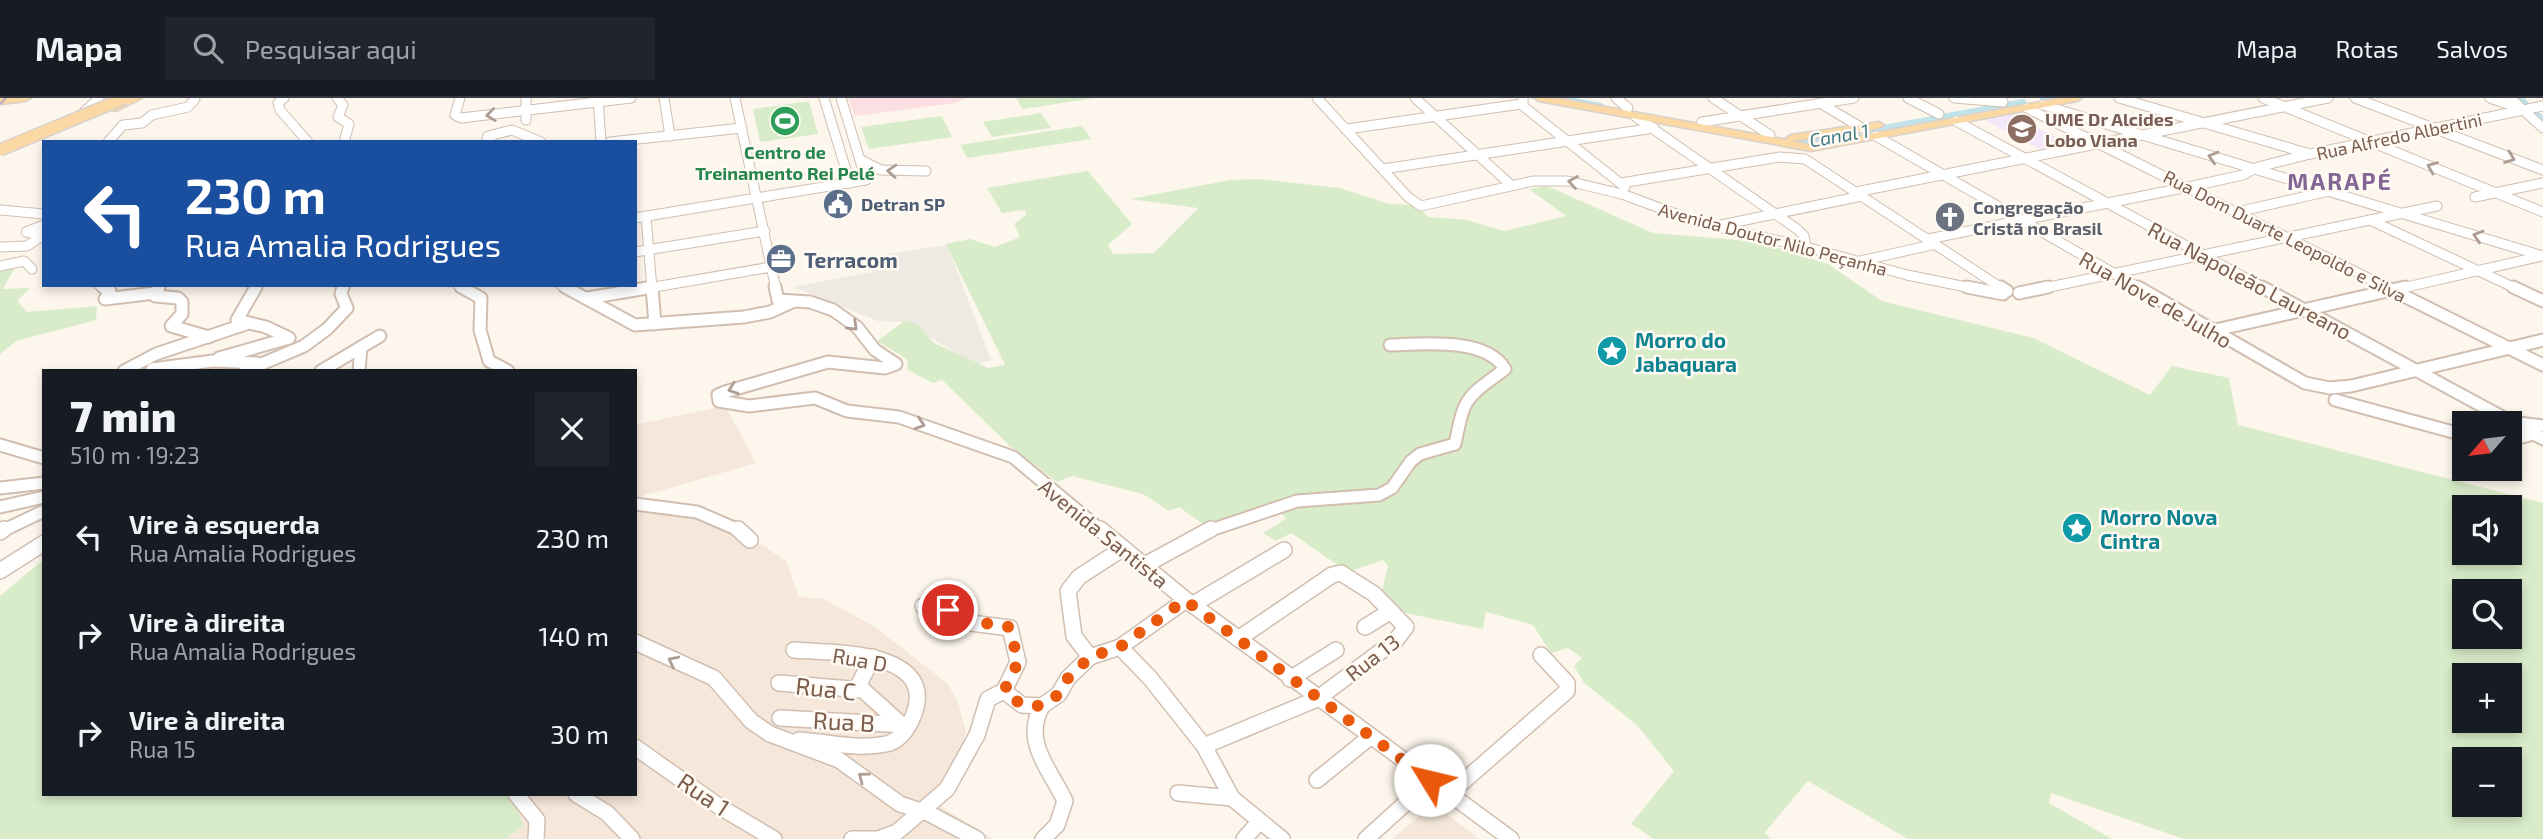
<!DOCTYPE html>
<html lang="pt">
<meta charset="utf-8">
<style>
body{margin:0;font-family:"Exo 2",sans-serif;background:#20242c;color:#f1f3f6;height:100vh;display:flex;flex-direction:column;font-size:26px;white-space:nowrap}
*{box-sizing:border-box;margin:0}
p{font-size:23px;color:#9ea1a6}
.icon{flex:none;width:38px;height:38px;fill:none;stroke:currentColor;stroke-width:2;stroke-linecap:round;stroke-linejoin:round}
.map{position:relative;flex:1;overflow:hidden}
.details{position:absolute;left:42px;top:271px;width:595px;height:427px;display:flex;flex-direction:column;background:#171b24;border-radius:0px;box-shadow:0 4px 10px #0003}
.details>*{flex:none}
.banner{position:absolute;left:42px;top:42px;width:595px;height:147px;border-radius:0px;box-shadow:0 4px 10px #0003;background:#1a4fa0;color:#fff;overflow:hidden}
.needle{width:46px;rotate:242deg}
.controls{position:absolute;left:2452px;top:313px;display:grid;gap:14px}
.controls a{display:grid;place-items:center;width:70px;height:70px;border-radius:0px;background:#171b24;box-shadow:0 4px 10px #0003;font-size:35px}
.pin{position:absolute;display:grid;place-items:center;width:60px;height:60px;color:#fff;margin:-30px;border:4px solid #fff;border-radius:50%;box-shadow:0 2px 7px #0007}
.me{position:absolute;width:77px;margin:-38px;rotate:306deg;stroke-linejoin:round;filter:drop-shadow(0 0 5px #0008)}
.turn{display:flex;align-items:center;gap:24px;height:147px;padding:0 28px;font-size:32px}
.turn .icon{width:91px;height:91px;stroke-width:2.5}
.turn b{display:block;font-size:49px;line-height:60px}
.round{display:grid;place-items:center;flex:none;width:74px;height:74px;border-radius:0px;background:#20242c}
.head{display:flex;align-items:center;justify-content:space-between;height:119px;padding:0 28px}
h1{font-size:42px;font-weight:800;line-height:52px}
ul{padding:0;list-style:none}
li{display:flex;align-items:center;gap:21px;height:98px;padding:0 28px}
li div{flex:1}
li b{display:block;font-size:26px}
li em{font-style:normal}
header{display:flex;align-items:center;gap:42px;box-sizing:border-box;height:98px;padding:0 35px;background:#171b24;border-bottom:2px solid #363941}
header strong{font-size:33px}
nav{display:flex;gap:38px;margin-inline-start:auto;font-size:24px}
.search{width:490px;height:63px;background:#20242c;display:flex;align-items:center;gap:18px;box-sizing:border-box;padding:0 24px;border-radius:0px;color:#9ea1a6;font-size:26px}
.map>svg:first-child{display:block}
.residential{fill:#f5e8da}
.industrial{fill:#efe9e4}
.education{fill:#f3e8fa}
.medical{fill:#fbdfe3}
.green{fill:#d8ecc9;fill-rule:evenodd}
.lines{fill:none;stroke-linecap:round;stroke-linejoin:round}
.canal{stroke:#bfe3e8;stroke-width:6}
.minor-far2-casing{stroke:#d1beb0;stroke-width:11}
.minor-far1-casing{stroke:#d1beb0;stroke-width:15}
.minor-casing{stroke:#d1beb0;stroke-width:18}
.major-casing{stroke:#dad1cd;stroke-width:3}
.minor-far2{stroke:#fff;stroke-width:9}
.minor-far1{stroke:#fff;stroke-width:11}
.minor{stroke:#fff;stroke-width:15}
.major{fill:#fbd9a5;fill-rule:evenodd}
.tram{stroke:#b9a8c9;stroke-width:2}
.major-bridge-casing{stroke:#dad1cd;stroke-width:14;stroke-linecap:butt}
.major-bridge{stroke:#fbd9a5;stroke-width:11}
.oneway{stroke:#af9d94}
.route{stroke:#ea580c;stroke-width:12;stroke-dasharray:0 21.6}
.labels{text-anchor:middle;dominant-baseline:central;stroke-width:5;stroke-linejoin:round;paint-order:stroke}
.far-education-label{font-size:18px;font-weight:bold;fill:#785e54;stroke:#fffaf3;text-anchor:start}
.far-street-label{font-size:18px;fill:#7a5c4d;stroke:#fffaf3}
.far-leisure-label{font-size:18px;font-weight:bold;fill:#27864d;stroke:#fffaf3}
.far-service-label{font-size:18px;font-weight:bold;fill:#4e5e75;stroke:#fffaf3;text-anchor:start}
.far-worship-label{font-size:18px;font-weight:bold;fill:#5b616d;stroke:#fffaf3;text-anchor:start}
.far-water-label{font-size:19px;font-style:italic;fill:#437c86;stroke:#fffaf3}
.service-label{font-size:21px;font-weight:bold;fill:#4e5e75;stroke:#fffaf3;text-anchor:start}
.street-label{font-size:21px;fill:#7a5c4d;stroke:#fffaf3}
.culture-label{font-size:21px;font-weight:bold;fill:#0d838f;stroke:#fffaf3;text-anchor:start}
.far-district-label{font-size:23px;font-weight:bold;letter-spacing:2px;fill:#846695;stroke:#fffaf3}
.near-street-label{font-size:24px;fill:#7a5c4d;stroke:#fffaf3}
</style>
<header>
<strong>Mapa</strong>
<div class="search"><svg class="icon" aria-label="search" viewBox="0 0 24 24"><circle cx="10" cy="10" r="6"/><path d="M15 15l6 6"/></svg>Pesquisar aqui</div>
<nav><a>Mapa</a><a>Rotas</a><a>Salvos</a></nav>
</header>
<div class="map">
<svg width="2543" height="741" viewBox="0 0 2543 741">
<rect width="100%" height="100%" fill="#fdf6ec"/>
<g class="residential">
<path d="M719,309L727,311L756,365L635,400V327Z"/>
<path d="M635,409L721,420L786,463L799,499L824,501L875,529L947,585L958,604L966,634L958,668L937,706L993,741H0L44,696H635Z"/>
<path d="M1434,706L1479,741H1392Z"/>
</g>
<path class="industrial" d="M947,147L991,262L963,271L962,258L904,224L878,223L793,189L872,174L871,168L884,165L879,157Z"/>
<path class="education" d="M2011,16L2061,42L2050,44L2064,50L2046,54L1983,21Z"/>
<path class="medical" d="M848,0H966L956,5L855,18Z"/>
<g class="green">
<path d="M1016,0H1095L1023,11Z"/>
<path d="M809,3L818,36L760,44L753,11Z"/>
<path d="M1041,15L1051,30L992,39L983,24Z"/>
<path d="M942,18L952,39L869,51L861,29Z"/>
<path d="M1082,28L1091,41L967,60L960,47Z"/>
<path d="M1088,73L1132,126L1108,147L1113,156L1154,155L1198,110L1130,101L1230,82L1258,81L1340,90L1389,106L1415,107L1429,119L1467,122L1504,133L1566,118L1529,91L1547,88L1653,135L1760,144L1828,166L1882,203L2033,240L2150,297L2172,268L2229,280L2238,327L2543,405V741H2184L2051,695L2049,705L2112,741H1908L1808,683L1765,734L1770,741H1654L1631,726L1674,673L1637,627L1584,585L1574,568L1582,560L1568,550L1551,555L1533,527L1486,514L1483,531L1405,515L1382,493L1388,468L1383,462L1348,474L1291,435L1276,443L1263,435L1286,421L1276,407L1233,418L1207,429L1179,409L1169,413L1143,396L1072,378L1057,384L1010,348L942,282L933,285L908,272L907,261L877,243L906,222L920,228L934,245L988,270L1005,267L946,146L970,141L995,149L1020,139L1014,126L1027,116L1024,112L1002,115L987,90ZM2464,410H2510V455H2464ZM2464,494H2510V539H2464ZM2464,578H2510V623H2464ZM2464,662H2510V707H2464Z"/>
<path d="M15,169L3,191L30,190L17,203L27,214L97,208L96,222L16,243L0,256V172Z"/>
<path d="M44,461V696L513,697L523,728L505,741H0V498Z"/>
</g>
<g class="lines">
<g class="canal">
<path d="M1558,0L1601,8"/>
<path d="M2520,0L2525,5"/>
<path d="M2043,1L2047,0"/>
<path d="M2534,13L2543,22"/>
<path d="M1788,43H1815L2023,4"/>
</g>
<g class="minor-far2-casing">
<g id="minor-far2">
<path d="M284,0L278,5L280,12L308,44"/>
<path d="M337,0L343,7L338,19L349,26L344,44"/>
<path d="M460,0L455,17L461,20L631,0"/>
<path d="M526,0V22"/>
<path d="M598,0L601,44"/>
<path d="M664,0L670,38"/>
<path d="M735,0L776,191"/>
<path d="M824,0L850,85"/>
<path d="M1317,0L1408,99L1421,108L1533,83H1568L1622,96L1700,125L1806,149L1907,177L1976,191"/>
<path d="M1415,0L1511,87"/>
<path d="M1523,0V8L1625,89"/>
<path d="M1616,0L1628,10"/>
<path d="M1713,0L1770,37"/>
<path d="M1908,0L1939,16"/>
<path d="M1954,0L2003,4"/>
<path d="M2119,0L2310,56"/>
<path d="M2263,0L2543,114"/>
<path d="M2355,0L2543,72"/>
<path d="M2490,0L2519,10"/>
<path d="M2510,0L2543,30"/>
<path d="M1820,5L1862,30"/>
<path d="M2043,7L2543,158"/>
<path d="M2027,10L2390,191"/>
<path d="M83,15L99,0"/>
<path d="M1636,19L1797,131L1804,138L1806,149"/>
<path d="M1956,23L2266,191"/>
<path d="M1702,24L1854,0"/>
<path d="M1347,31L1521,6"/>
<path d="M1876,38L2141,191"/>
<path d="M108,44L123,27L142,25L152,17L188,9L195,1"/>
<path d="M492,44L487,41L488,38L512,32L541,44"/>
<path d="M610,44L742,30"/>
<path d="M861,62L881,72L926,73"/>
<path d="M1383,71L1654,30"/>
<path d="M1621,85L1780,59L1805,61L2003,191"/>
<path d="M1856,94L2328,0"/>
<path d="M2475,99L2543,85"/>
<path d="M0,112L44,116"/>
<path d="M2237,114L2329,93"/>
<path d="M646,118L652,191"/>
<path d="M635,120L866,82L841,0"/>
<path d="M2370,122L2517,191"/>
<path d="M1721,127L1862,98"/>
<path d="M42,138L26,134L44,127"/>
<path d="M1928,141L2188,89L2243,77L2258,69L2310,56L2543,8"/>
<path d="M0,149L27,148L42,138"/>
<path d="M635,154L765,133"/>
<path d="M1860,163L1936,146"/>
<path d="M0,168L24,163L32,171"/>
<path d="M99,187L106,191"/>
<path d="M458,187L465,191"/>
<path d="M561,187L568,191"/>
<path d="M158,191L160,187"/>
<path d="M255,191L256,187"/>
<path d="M343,191L344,187"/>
<path d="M643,191L771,169"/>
<path d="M2040,191L2437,108"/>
<path d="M2398,191L2542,158"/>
</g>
</g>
<g class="minor-far1-casing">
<g id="minor-far1">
<path d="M103,189L110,193L105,201L155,195"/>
<path d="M159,189L155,198L178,200L182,204V216L171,228L209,239"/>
<path d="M256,189L237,222L266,229L289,240"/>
<path d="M461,189L481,200L480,232L489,263L508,273"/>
<path d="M565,189L635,227L744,219L770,214L792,204"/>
<path d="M652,189L655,226"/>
<path d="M775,189L778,202L810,204L833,212L857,229L875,252L896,266L885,270L828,264L725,294L718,297L719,303L749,308L815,300L847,313L899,319L1013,359L1102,433"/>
<path d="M1967,189L2003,196"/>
<path d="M2001,189L2007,193"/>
<path d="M2138,189L2305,285L2330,290L2351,288L2543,242"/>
<path d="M2262,189L2543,341"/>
<path d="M2386,189L2543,267"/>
<path d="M2513,189L2543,203"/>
<path d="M2019,195L2048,189"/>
<path d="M588,200L653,189"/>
<path d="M2211,233L2405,189"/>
<path d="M219,260L289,240"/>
<path d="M152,271L213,263L257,265"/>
<path d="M124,273L156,256L249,225"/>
<path d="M245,273L304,248L327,231L347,210L341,196L343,189"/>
<path d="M321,273L380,238"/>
<path d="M359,273L361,249"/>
<path d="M2335,302L2464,337"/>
<path d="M2518,325L2543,328"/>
<path d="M2510,342L2534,336"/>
<path d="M0,347L44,360"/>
<path d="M0,390L44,385"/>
<path d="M635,406L697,414L741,433"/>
<path d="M0,409L44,399"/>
<path d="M2,433L44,413"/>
<path d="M1208,433L1297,403L1379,397L1392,390L1411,363L1420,356L1455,346C1465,297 1465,301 1505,271C1486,239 1423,246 1390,247"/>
</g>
</g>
<g class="minor-casing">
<g id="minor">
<path d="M738,431L750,442"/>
<path d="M1100,431L1186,502L1511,741"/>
<path d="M0,434L4,431"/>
<path d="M1143,468L1211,431"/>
<path d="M0,473L44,445"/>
<path d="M1192,507L1284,452"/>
<path d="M923,508L938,509L971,525L1010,530L1018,564L1004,593"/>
<path d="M1365,529L1391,513"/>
<path d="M635,544L714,580L751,623L770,636L839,662L900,706L930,716L977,741"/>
<path d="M1120,549L1150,580L1204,648L1232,700L1282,741"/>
<path d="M794,552C834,555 937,552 914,616C909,629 900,643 886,646C858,652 827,644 799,642"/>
<path d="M1090,559L1074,538L1068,493L1079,479L1122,451"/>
<path d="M1290,581L1336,552"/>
<path d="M779,585L863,592L902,627"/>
<path d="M857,590L873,559"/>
<path d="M1004,593L1022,607L1042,608L1059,596L1068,580L1090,559L1120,549L1186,502"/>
<path d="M1042,608C1022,644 1050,671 1065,703L1057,727L1043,741"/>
<path d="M780,620L905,627"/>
<path d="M1204,648L1317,601L1396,542L1406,529L1374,496L1341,475L1332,477L1238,541"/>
<path d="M635,649L720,709L774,741"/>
<path d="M1317,682L1370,639"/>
<path d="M1178,695L1232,700"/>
<path d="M516,696L537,722L536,741"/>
<path d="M576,696L607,715L632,741"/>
<path d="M1449,696L1567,593V585L1541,557"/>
<path d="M852,741H878L897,734L947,691L977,637L988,601L1004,593"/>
<path d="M1244,741L1259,724"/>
<path d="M1366,741L1430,683"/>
</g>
</g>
<g class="major-casing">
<g id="major">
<path d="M0,0H31L26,3L0,6Z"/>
<path d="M128,0H142L116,13L107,11Z"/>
<path d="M1534,0H1556L1788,42L1786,40L1791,37L1879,24L1884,27L1879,30L1792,43L1811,47L2061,0H2082L2077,3L1811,53L1539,3Z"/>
</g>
</g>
<use href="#minor-far2" class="minor-far2"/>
<use href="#minor-far1" class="minor-far1"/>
<use href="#minor" class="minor"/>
<use href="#major" class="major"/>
<path class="tram" d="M0,6L6,0"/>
<g class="major-bridge-casing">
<path id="major-bridge" d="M0,52L125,0"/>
</g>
<use href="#major-bridge" class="major-bridge"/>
</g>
<defs><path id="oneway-chevron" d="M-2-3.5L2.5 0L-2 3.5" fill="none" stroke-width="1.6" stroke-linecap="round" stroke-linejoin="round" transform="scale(1.75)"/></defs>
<g class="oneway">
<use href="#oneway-chevron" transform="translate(491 17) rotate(173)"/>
<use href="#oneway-chevron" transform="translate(2213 59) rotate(-163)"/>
<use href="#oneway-chevron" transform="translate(2510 60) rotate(21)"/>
<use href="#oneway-chevron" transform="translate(2432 69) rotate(-158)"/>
<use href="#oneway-chevron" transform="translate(892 73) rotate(-176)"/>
<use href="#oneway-chevron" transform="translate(1573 84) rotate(-171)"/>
<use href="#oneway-chevron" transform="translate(2478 138) rotate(-163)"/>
<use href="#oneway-chevron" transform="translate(853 228) rotate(44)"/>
<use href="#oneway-chevron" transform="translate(733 291) rotate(161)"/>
<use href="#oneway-chevron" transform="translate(920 326) rotate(18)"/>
<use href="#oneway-chevron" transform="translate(673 563) rotate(-154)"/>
<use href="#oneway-chevron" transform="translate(863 679) rotate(-143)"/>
</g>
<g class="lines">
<path class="route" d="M948,512L967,525L1003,526L1010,530L1018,564L1004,593L1022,607L1042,608L1059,596L1068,580L1090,559L1120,549L1185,502L1430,682"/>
</g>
<defs>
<g id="stadium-disc" transform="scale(1.575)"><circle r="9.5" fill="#2e9e5b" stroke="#fffaf3"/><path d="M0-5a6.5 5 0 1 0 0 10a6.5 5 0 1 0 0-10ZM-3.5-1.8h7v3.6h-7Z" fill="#fff"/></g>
<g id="school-disc" transform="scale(1.575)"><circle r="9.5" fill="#8d6e63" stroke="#fffaf3"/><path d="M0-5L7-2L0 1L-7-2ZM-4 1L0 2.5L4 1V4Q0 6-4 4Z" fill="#fff"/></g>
<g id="civic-disc" transform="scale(1.575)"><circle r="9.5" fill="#5c6f8a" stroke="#fffaf3"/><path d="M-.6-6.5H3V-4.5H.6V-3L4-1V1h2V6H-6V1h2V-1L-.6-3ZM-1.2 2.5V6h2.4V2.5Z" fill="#fff"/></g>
<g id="church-disc" transform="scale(1.575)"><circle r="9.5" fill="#6b7280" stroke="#fffaf3"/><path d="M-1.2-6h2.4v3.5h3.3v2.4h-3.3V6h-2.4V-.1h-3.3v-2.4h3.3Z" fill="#fff"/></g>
<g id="office-disc" transform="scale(1.575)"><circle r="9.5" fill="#5c6f8a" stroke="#fffaf3"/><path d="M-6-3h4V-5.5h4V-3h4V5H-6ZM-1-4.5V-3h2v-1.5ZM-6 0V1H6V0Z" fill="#fff"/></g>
<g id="sight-disc" transform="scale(1.575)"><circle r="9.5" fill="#0f9aa8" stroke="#fffaf3"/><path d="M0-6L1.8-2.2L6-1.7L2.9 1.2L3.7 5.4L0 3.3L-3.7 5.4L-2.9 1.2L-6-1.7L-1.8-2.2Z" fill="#fff"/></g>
</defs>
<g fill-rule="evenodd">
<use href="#stadium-disc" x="785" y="23"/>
<use href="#school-disc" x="2022" y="31"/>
<use href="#civic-disc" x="838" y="106"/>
<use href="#church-disc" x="1950" y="119"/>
<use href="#office-disc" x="781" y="161"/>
<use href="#sight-disc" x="1612" y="253"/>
<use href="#sight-disc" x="2077" y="430"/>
</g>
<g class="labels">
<g class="far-education-label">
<text x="2045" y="21">UME Dr Alcides<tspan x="2045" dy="21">Lobo Viana</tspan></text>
</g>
<g class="far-street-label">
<text transform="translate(2399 38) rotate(-12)">Rua Alfredo Albertini</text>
<text transform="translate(2285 138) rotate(27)">Rua Dom Duarte Leopoldo e Silva</text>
<text transform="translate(1773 141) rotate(15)">Avenida Doutor Nilo Peçanha</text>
</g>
<g class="far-leisure-label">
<text x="785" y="54">Centro de<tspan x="785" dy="21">Treinamento Rei Pelé</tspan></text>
</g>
<g class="far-service-label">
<text x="861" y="106">Detran SP</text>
</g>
<g class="far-worship-label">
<text x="1973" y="109">Congregação<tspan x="1973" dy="21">Cristã no Brasil</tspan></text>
</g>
<g class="far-water-label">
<text transform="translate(1839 37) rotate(-10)">Canal 1</text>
</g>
<g class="service-label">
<text x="804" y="161">Terracom</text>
</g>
<g class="street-label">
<text transform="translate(2250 182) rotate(28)">Rua Napoleão Laureano</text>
<text transform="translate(2156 201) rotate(30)">Rua Nove de Julho</text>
<text transform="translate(1104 435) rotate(39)">Avenida Santista</text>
<text transform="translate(1372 559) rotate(-38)">Rua 13</text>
<text transform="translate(860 561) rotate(10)">Rua D</text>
</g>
<g class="culture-label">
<text x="1635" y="241">Morro do<tspan x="1635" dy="24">Jabaquara</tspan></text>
<text x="2100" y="418">Morro Nova<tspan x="2100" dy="24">Cintra</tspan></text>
</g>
<g class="far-district-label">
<text x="2340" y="83">MARAPÉ</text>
</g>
<g class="near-street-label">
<text transform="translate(826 590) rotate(6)">Rua C</text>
<text transform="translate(844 623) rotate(3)">Rua B</text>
<text transform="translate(704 696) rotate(34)">Rua 1</text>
</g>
</g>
</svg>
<div class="controls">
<a><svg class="needle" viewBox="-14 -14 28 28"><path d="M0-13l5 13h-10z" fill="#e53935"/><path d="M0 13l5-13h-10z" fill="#9ea1a6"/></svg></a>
<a><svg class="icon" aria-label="sound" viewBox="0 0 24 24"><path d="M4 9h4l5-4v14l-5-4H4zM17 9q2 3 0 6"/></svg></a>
<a><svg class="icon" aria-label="search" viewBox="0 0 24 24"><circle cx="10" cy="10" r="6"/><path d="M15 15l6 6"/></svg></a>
<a>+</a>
<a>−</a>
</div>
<div class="pin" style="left:948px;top:512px;background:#d93025"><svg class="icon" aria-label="arrive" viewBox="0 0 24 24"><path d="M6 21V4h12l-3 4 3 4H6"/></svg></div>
<svg class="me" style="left:1430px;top:682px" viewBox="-20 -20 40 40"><circle r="19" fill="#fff"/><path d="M0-13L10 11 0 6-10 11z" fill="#ea580c"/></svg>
<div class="banner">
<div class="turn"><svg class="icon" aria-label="left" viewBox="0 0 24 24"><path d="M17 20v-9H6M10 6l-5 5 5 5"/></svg><div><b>230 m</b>Rua Amalia Rodrigues</div></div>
</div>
<section class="details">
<div class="head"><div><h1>7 min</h1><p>510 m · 19:23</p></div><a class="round"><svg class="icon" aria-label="close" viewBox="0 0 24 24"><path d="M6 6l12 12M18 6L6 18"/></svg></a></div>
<ul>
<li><svg class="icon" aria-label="left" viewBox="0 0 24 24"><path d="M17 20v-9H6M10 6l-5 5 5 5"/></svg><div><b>Vire à esquerda</b><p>Rua Amalia Rodrigues</p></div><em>230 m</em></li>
<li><svg class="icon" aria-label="right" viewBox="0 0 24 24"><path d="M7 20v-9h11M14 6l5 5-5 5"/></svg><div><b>Vire à direita</b><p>Rua Amalia Rodrigues</p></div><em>140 m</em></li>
<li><svg class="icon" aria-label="right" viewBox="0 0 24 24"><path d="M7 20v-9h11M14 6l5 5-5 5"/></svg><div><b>Vire à direita</b><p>Rua 15</p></div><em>30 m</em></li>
</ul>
</section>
</div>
